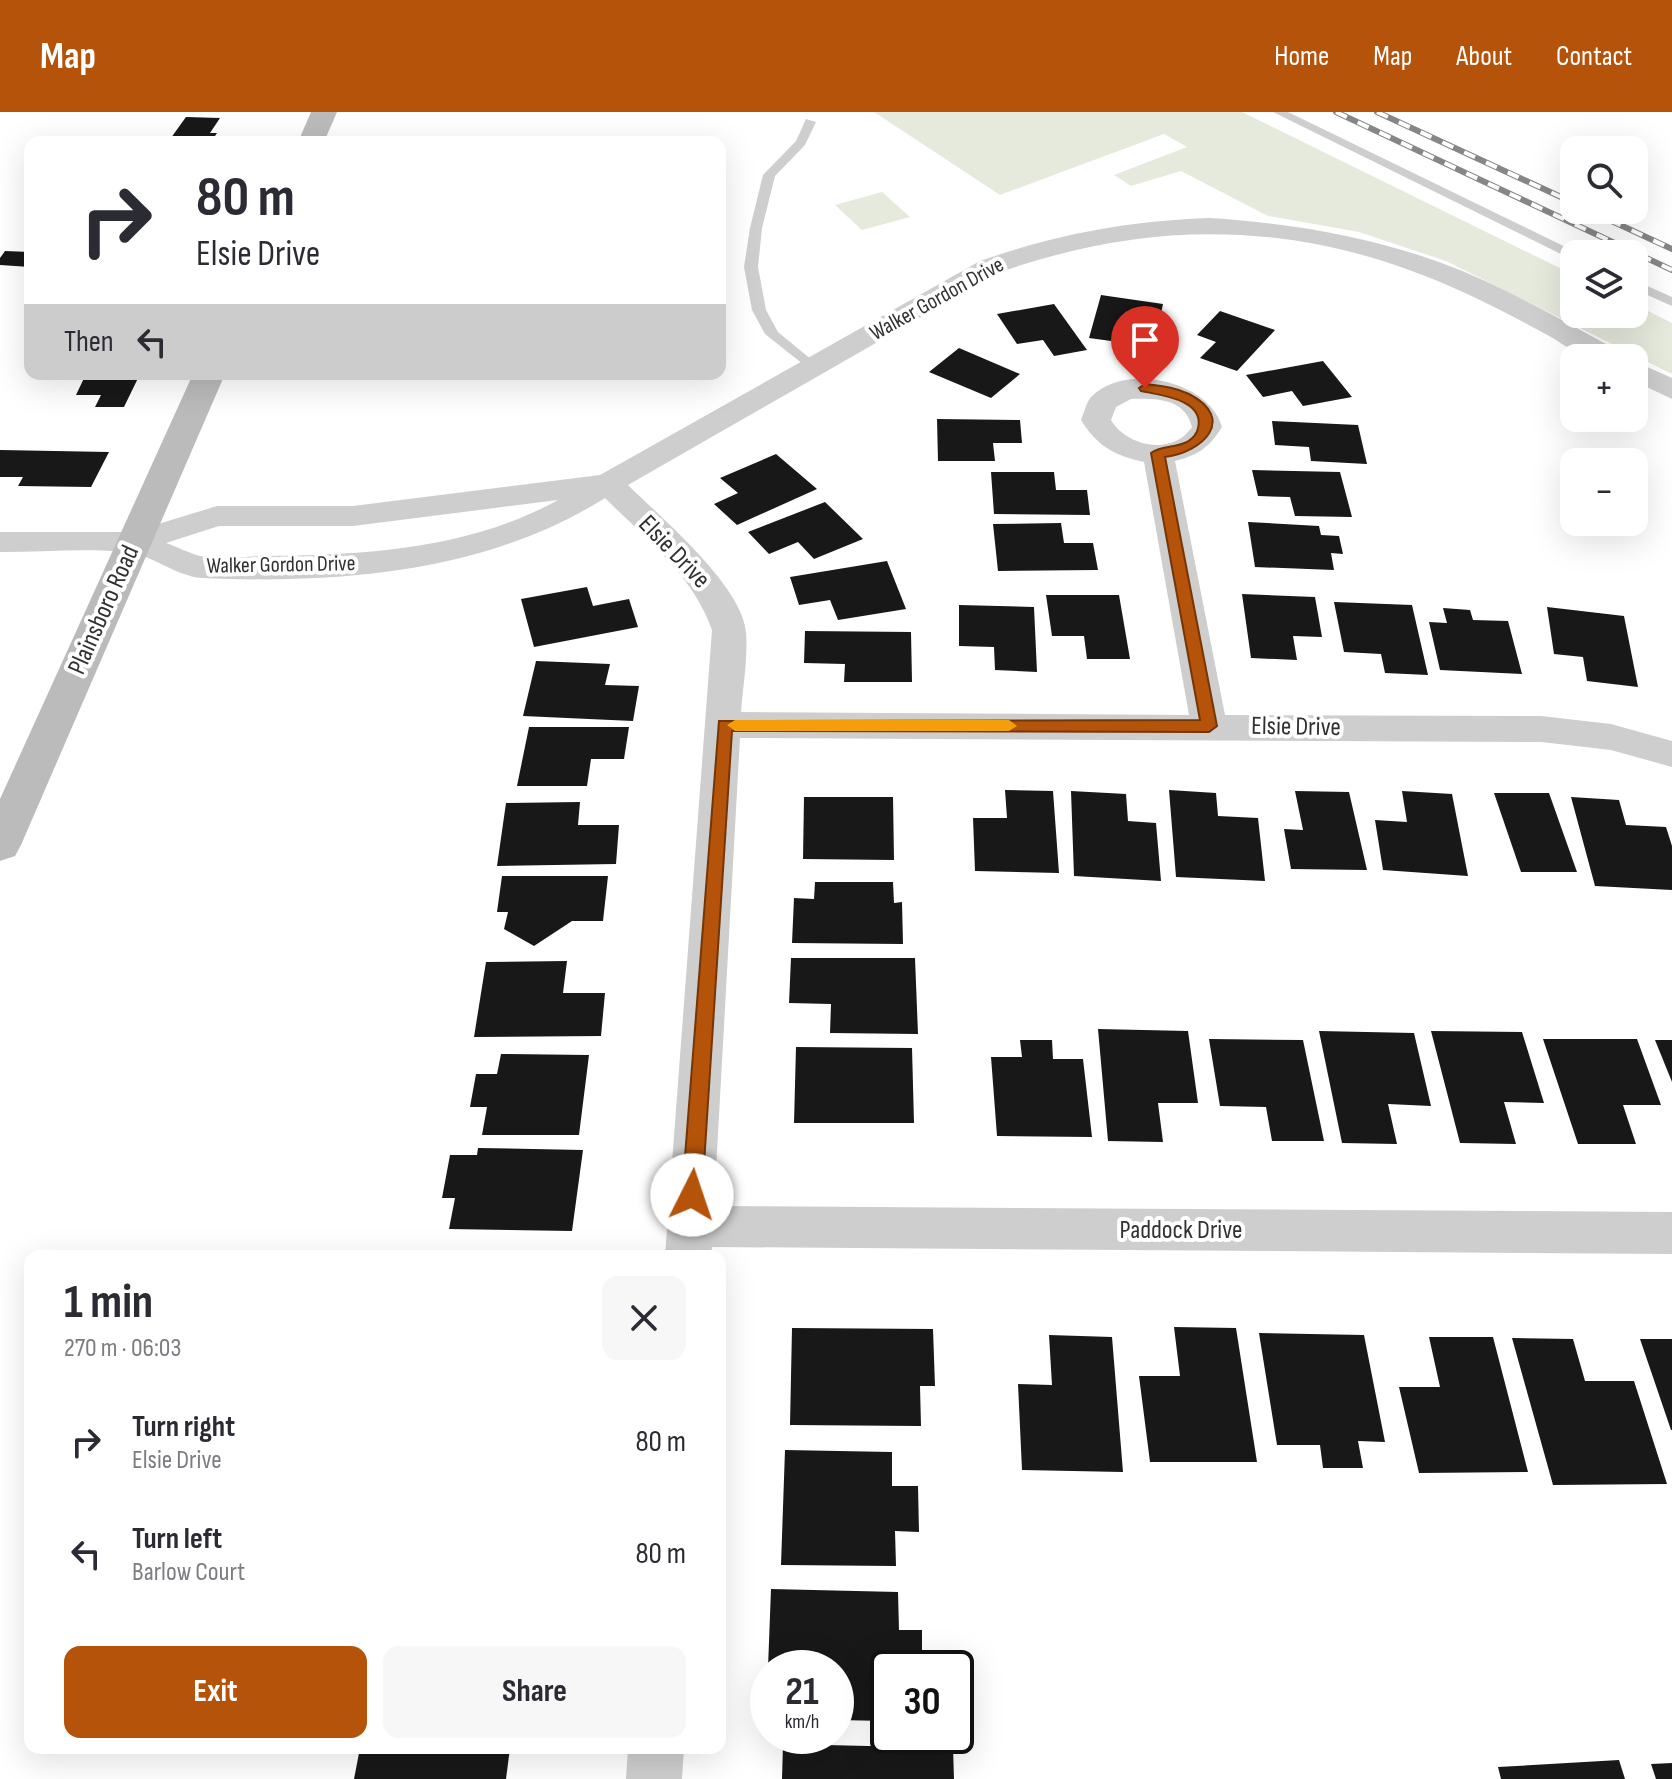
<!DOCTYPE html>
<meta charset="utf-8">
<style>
body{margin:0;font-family:"Sofia Sans Condensed",sans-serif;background:#f7f7f7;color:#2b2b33;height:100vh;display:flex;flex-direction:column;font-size:30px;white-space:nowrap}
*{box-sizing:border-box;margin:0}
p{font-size:26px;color:#7c7c81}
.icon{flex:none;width:44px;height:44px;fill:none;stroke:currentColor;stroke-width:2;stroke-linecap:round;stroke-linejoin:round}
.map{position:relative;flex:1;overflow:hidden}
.drawer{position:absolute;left:24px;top:1138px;width:702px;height:504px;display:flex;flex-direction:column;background:#fff;border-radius:16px;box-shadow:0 8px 32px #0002}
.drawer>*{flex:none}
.guide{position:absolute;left:24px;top:24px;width:702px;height:244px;border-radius:16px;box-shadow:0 8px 32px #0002;background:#fff;color:#2b2b33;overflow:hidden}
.tools{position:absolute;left:1560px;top:24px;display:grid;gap:16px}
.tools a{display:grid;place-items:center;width:88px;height:88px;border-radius:16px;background:#fff;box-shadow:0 8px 32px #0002;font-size:40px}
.speed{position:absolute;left:750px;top:1538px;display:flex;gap:16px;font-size:40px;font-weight:700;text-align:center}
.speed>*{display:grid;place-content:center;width:104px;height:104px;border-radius:50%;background:#fff;box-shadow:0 8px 32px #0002;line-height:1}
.speed small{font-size:20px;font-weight:400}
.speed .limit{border:4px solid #111;border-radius:12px;background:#fff;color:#111}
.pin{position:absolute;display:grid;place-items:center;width:68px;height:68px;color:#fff;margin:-82px -34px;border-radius:50% 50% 50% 0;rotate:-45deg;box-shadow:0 0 8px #0007}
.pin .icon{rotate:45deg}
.me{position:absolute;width:88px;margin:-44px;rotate:4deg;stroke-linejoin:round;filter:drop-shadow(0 0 6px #0008)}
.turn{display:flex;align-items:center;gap:28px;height:168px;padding:0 40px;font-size:36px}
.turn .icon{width:104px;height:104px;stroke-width:2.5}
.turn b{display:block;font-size:56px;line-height:68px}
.then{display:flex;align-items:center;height:76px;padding:0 40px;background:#0003;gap:16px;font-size:30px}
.round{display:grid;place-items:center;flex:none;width:84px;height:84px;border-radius:16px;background:#f7f7f7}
.head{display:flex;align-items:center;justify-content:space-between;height:136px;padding:0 40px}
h1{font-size:48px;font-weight:700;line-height:60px}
.button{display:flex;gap:16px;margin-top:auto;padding:16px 40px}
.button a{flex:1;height:92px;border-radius:16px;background:#b45309;color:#fff;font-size:32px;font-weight:700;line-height:92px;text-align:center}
.button a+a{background:#f7f7f7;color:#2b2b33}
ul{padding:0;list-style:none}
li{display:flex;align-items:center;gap:24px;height:112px;padding:0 40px}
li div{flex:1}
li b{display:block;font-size:30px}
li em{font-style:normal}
header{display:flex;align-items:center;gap:48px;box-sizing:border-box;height:112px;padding:0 40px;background:#b45309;color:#fff}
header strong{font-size:38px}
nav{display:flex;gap:44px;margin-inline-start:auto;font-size:28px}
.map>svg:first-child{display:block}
.green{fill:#e6eadd}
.building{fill:#181818}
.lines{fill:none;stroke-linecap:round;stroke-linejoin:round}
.lane{fill:#cecece;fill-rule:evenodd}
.street{fill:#cecece;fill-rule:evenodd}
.secondary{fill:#bbb;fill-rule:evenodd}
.rail-casing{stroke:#868686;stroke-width:6}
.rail{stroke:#fff;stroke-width:4;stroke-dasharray:12;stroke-linecap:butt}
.route{fill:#b45309;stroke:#753606;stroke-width:2}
.slow{fill:#f59e0b}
.labels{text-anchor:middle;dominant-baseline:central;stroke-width:8;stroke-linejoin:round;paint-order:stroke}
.far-street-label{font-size:22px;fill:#313131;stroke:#fff}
.street-label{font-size:26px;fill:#313131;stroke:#fff}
</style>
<header>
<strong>Map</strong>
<nav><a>Home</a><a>Map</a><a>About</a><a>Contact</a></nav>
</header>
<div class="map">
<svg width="1672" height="1667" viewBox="0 0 1672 1667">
<rect width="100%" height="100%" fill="#fff"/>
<g class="green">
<path d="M874,0H1242L1574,163V202H1634V192L1672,211V262L1446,149L1359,120L1268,104L1181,59L1131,74L1114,63L1187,35L1164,22L1000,83Z"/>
<path d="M882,80L910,105L862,118L835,93Z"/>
</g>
<g class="building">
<path d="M186,5L220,6L210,21H217L211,30H168Z"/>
<path d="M5,139L30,140V155L0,153V146Z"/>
<path d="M1101,183L1163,192L1157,220L1130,216L1126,231L1089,226Z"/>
<path d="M1054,192L1087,238L1054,244L1043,228L1017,232L997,202Z"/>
<path d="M1220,199L1275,218L1237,259L1200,246L1216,230L1197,223Z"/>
<path d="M959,236L1020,262L991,286L929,260Z"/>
<path d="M1323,249L1352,285L1303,294L1292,279L1263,285L1246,263Z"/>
<path d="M86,262H140L124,295H95L101,283H76Z"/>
<path d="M937,307L1020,308L1022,331H993L995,349H938Z"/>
<path d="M1272,309L1358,313L1367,352L1311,349L1309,335L1275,333Z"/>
<path d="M0,338L109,340L91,375L18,374L23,365H0Z"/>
<path d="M776,342L817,377L737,413L714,392L738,381L720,366Z"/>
<path d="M1252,358L1340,360L1352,405L1295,404L1290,385L1258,384Z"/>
<path d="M991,360H1054L1056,378H1087L1090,403L994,402Z"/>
<path d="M825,390L863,427L814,447L798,430L769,442L748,420Z"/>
<path d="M1248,410L1319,414L1321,423L1339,424L1343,442L1331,441L1334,458L1255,455Z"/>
<path d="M1061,411L1064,431H1093L1098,458L998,459L993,412Z"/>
<path d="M887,449L906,497L838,508L830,488L799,493L790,465Z"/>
<path d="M587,475L593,494L629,487L638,515L534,535L521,487Z"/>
<path d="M1242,482L1315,485L1322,525L1293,524L1297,548L1251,546Z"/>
<path d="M1046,483H1119L1130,547H1087L1084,524H1052Z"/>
<path d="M1334,490L1412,493L1428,563L1385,561L1381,542L1344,540Z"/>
<path d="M959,493L1034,495L1037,560L995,558L994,535L959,534Z"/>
<path d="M1547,495L1624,504L1638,575L1587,569L1583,545L1554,542Z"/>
<path d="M1443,496L1470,498L1473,508L1508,509L1522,562L1440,558L1429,510L1447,511Z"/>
<path d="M805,519L911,520L912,570H844L845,552L804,551Z"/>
<path d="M536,549L610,552L605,573L639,574L633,609L523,604Z"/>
<path d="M529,615H629L624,647H591L587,674H517Z"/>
<path d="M1005,678L1053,679L1059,761L975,759L973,706H1007Z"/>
<path d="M1169,678L1216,681L1218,704L1258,706L1265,769L1176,765Z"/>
<path d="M1071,679L1126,682L1128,709L1156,711L1161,769L1074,764Z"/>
<path d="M1295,679L1349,680L1367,758L1291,757L1284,717L1303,718Z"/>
<path d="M1402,679L1452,682L1468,764L1383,758L1375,708L1407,710Z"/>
<path d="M1494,681H1549L1577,760H1521Z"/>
<path d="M804,685H893L894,748L803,747Z"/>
<path d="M1571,685L1619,688L1626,713L1666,715L1672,734V778L1595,774Z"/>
<path d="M580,690L578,713H619L616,752L497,754L506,691Z"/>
<path d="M502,764H608L603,809H572L534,834L504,817L508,800H497Z"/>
<path d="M815,770H893L894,791L902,790L903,832L792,831L794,786L814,787Z"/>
<path d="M791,846H915L918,922L830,921L831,892L789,891Z"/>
<path d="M567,849L563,881H605L601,924L474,925L486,850Z"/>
<path d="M1098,917L1188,919L1198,991H1158L1163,1030L1108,1029Z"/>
<path d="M1319,919L1414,921L1431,994L1388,992L1397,1032L1342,1031Z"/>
<path d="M1431,919L1522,920L1544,991L1504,990L1516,1032L1460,1031Z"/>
<path d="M1209,927L1303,928L1324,1029H1272L1266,995L1220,994Z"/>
<path d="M1543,927H1637L1661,993H1623L1636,1032H1578Z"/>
<path d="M1020,928H1052L1053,947H1083L1092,1025L997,1024L991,945H1022Z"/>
<path d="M1655,928H1672V970Z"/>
<path d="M796,935L912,936L914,1011H794Z"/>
<path d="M501,942L589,943L579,1023H482L487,995H470L476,962H497Z"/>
<path d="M478,1036L583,1038L572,1119L449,1117L455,1086H442L450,1043H477Z"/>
<path d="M1174,1215L1236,1216L1257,1350H1150L1139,1264H1180Z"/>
<path d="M792,1216L933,1217L935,1274H920L921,1314L790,1313Z"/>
<path d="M1259,1221L1364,1223L1385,1330L1358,1329L1363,1356H1323L1320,1333H1277Z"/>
<path d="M1049,1223L1112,1225L1123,1360L1022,1358L1018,1272L1052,1273Z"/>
<path d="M1429,1225H1493L1528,1360L1419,1361L1399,1275H1440Z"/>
<path d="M1512,1226L1573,1227L1585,1269H1634L1667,1372L1553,1373Z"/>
<path d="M1640,1227H1672V1318H1671Z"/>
<path d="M785,1338L892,1340V1374H918L919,1420L895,1419L896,1454L781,1453Z"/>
<path d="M771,1477L898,1480L899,1518H922V1556H888V1609L836,1608V1556H768Z"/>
<path d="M783,1632L953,1636L954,1667H782Z"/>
<path d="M360,1636H510L506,1667H354Z"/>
<path d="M1619,1648L1625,1667H1501L1498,1655Z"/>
<path d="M1672,1651V1667H1656L1651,1652Z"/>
</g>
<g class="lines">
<g class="lane">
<path d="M1273,0H1288L1580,142H1574V147L1569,146Z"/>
<path d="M806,7L816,10L805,33L775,64L762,116L758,155L766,198L778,220L818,253V259L813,260L765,222L752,198L744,155L750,116L763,63L796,29Z"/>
<path d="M1634,168L1672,185V194L1634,177Z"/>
</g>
<g class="street">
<path d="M1210,106C1288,111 1364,123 1439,150C1502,173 1561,208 1621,240L1625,246C1614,246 1599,249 1589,246C1576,242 1563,232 1551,225C1523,210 1494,194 1465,181C1310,109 1158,104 998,161L628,373C660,405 742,473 746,520C748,546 743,574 741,600L1189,603L1144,350C1115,344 1097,334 1081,308C1084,301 1086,291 1091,285C1124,250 1209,268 1222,315C1209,336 1198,343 1175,349L1225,603L1541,604L1611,612L1672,629V655L1611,638L1541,630L740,626L714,1094L1672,1100V1142L712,1135L711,1144H665L712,518C693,463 645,426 605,386C486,461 339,472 202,466C175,464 153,443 127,440C86,436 42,440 0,440V420H132L217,394H353L600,363L980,149C1058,122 1127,109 1210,106ZM1131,287C1156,286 1185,286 1192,315C1173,344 1127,335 1111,308L1116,295ZM558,388C469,437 367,443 267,444C247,444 221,448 200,444C189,441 177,435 166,431L219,414H353Z"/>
<path d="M1634,249L1672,266V287L1634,269Z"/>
<path d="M628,1636H684L682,1667H626Z"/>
</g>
<g class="secondary">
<path d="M311,0H337L324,30H298Z"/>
<path d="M193,262H225L21,733L15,744L0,749V687Z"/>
</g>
<g class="rail-casing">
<g id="rail">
<path d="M1336,0L1672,158"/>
<path d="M1377,0L1574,91"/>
<path d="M1588,98L1672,137"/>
</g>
</g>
<use href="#rail" class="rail"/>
</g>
<path class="route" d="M1145,272C1160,274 1175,275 1189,282C1237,307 1203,340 1165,345L1217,614L1209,620L732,619L702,1083L699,1090L692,1092L685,1090L682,1083L719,609L1200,608L1151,341C1160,334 1175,336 1187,330C1192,327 1197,323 1198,316C1205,287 1159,283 1141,279L1139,276Z"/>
<path class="slow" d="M735,608H1009L1017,614L1009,619H735L727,613Z"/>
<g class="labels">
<g class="far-street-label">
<text transform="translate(937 187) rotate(-29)">Walker Gordon Drive</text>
<text transform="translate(281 453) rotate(-1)">Walker Gordon Drive</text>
</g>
<g class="street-label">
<text transform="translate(674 440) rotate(46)">Elsie Drive</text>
<text transform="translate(104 498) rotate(-66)">Plainsboro Road</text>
<text transform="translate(1296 615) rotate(1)">Elsie Drive</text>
<text x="1181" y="1118">Paddock Drive</text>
</g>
</g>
</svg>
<div class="tools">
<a><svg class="icon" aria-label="search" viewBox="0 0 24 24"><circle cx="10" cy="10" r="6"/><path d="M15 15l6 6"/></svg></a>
<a><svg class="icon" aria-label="layers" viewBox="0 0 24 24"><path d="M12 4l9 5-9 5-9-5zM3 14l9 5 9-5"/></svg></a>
<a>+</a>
<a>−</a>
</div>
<div class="speed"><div>21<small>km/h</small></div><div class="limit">30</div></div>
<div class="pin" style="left:1145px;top:276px;background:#d93025"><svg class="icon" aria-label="arrive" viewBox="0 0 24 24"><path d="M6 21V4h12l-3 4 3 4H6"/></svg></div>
<svg class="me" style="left:692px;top:1083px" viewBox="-20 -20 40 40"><circle r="19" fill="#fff"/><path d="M0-13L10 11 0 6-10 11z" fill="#b45309"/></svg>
<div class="guide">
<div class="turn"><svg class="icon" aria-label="right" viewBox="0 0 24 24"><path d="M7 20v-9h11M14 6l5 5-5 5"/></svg><div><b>80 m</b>Elsie Drive</div></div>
<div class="then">Then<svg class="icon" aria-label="left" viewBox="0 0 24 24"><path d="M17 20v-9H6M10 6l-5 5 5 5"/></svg></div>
</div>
<section class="drawer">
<div class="head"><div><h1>1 min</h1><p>270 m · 06:03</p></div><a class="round"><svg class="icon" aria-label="close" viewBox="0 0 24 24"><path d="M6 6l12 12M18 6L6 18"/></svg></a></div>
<ul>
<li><svg class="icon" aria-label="right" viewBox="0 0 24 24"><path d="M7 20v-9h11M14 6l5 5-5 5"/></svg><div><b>Turn right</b><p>Elsie Drive</p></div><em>80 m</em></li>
<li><svg class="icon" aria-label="left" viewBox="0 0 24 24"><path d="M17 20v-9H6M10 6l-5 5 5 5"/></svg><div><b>Turn left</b><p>Barlow Court</p></div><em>80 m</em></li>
</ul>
<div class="button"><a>Exit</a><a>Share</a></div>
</section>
</div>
